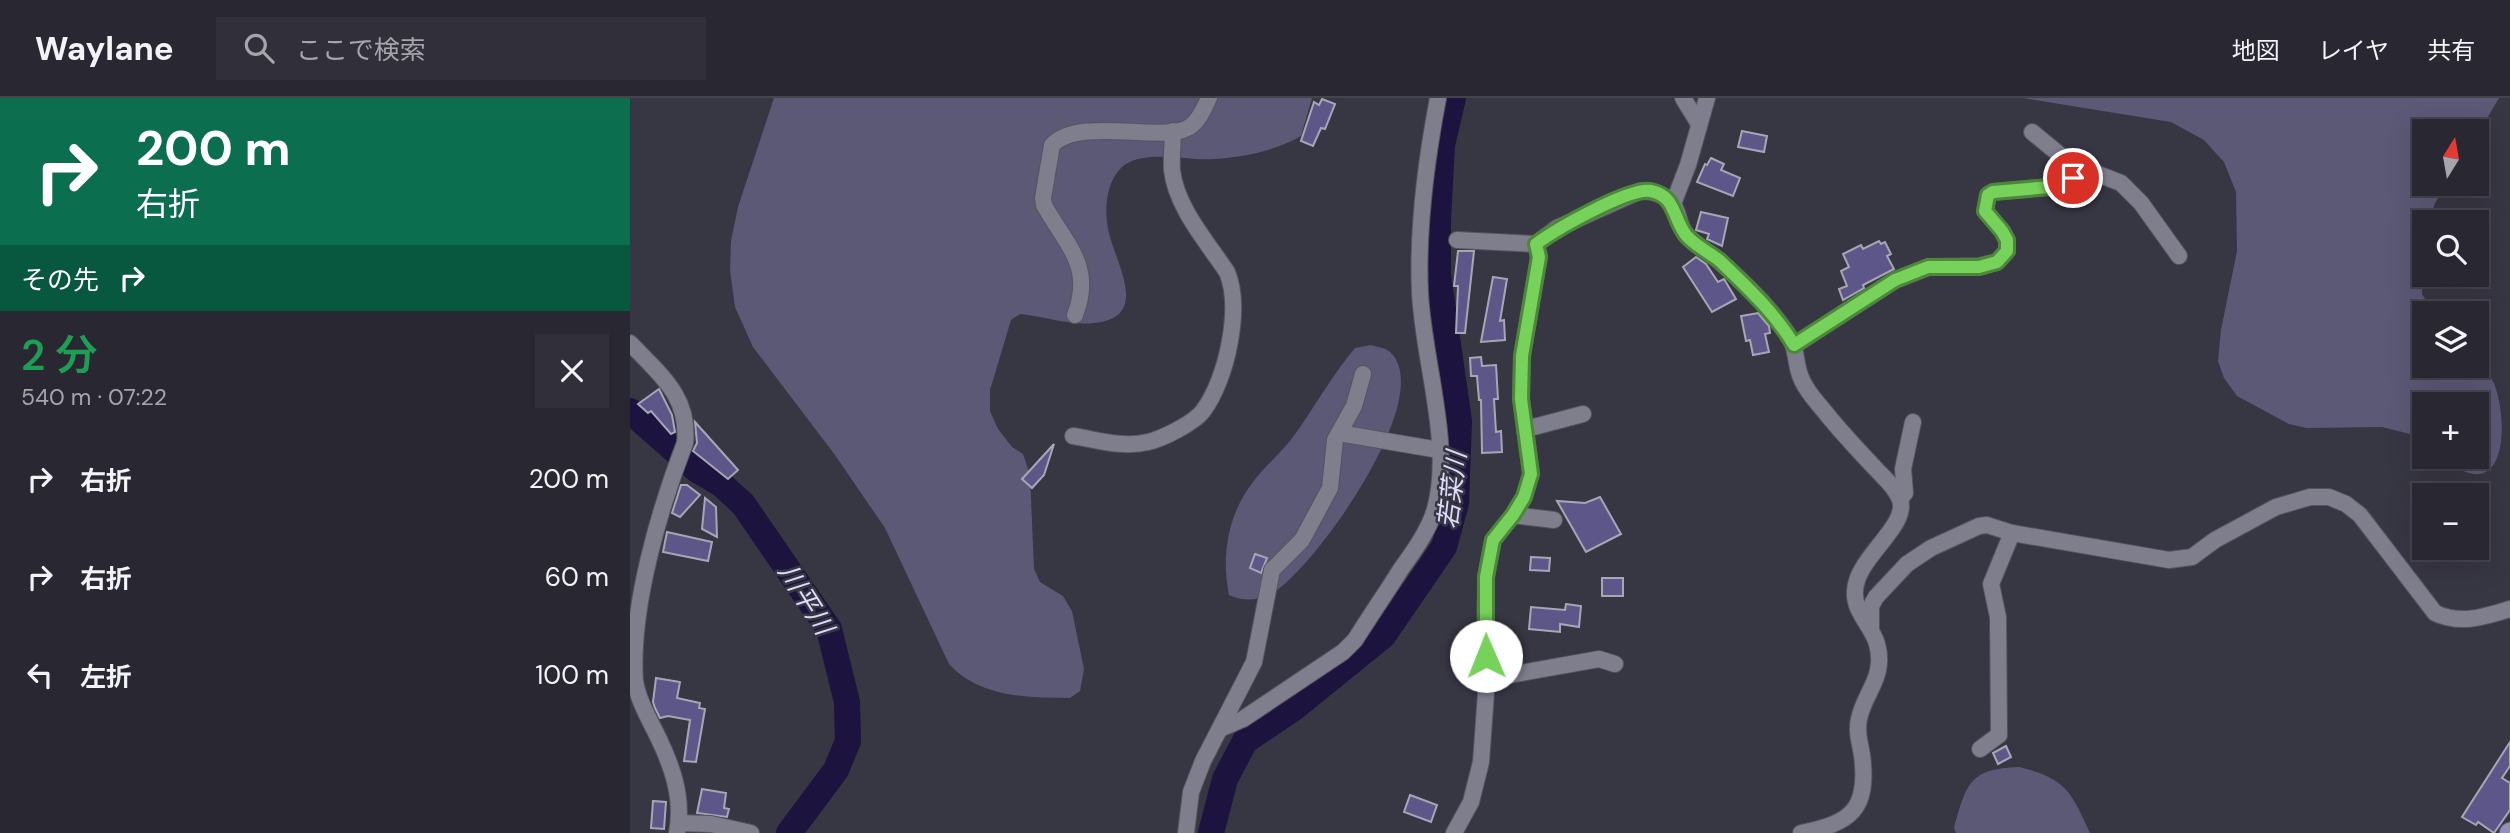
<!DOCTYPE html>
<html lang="ja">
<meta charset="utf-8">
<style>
body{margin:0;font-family:"DM Sans","Noto Sans JP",sans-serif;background:#31303a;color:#f1f3f6;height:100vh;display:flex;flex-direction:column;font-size:26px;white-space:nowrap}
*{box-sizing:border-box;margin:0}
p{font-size:23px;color:#a5a6ac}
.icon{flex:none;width:38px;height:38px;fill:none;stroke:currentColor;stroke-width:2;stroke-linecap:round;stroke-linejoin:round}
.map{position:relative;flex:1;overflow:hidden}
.panel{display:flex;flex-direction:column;background:#292832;width:630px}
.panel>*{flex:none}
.hud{background:#0b6e4f;color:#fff;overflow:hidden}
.needle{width:46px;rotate:11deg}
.tools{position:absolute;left:1782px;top:21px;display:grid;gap:14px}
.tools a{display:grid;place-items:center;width:77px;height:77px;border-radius:0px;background:#292832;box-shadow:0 7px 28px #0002,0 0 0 2px #45444d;font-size:35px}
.pin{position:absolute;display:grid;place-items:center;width:60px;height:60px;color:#fff;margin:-30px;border:4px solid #fff;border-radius:50%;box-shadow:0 2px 7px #0007}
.me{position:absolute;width:77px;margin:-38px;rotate:359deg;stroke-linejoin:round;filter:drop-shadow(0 0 5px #0008)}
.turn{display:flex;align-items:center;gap:24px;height:147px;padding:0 21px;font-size:32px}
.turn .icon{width:91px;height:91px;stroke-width:2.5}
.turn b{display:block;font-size:49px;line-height:60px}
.then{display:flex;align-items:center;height:66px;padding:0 21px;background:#0003;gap:14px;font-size:26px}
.round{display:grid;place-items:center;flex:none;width:74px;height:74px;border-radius:0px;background:#31303a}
.summary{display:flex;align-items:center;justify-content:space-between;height:119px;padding:0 21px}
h1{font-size:42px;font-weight:600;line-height:52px;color:#1e9e55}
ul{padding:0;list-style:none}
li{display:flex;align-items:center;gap:21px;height:98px;padding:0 21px}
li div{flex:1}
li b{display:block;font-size:26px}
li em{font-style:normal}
header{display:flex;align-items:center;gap:42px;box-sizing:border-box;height:98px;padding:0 35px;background:#292832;border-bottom:2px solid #45444d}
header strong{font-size:33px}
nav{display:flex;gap:38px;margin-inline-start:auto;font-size:24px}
.search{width:490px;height:63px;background:#31303a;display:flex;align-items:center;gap:18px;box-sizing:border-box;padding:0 24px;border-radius:0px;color:#a5a6ac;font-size:26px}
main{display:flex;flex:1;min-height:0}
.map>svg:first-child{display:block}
.green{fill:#5c5977}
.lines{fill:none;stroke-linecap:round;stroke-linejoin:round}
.river{stroke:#1c133e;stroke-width:26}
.building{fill:#5d5789;stroke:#a7a6b5;stroke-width:2}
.minor-casing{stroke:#55545e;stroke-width:18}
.primary-casing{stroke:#55545e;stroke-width:21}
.minor{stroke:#7f7e8d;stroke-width:16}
.primary{stroke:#928dbc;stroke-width:19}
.route-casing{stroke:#4d883a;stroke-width:18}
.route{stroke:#76d25a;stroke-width:12}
.labels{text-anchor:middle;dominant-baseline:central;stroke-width:5;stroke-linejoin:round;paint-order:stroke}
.water-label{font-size:26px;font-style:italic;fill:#dddbfb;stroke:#373643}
</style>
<header>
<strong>Waylane</strong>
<div class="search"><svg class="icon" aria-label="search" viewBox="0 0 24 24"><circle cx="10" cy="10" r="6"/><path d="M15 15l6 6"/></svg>ここで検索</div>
<nav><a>地図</a><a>レイヤ</a><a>共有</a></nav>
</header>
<main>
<section class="panel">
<div class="hud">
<div class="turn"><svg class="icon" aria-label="right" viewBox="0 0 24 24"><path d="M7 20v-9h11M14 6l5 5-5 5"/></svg><div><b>200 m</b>右折</div></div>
<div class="then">その先<svg class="icon" aria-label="right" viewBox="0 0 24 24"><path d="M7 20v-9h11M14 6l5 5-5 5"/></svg></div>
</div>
<div class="summary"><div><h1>2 分</h1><p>540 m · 07:22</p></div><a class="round"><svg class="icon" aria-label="close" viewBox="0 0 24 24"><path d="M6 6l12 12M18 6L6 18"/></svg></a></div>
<ul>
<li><svg class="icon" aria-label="right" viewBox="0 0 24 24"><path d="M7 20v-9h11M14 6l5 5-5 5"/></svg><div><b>右折</b></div><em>200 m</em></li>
<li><svg class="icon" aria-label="right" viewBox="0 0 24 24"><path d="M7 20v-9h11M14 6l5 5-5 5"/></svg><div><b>右折</b></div><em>60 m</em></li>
<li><svg class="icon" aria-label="left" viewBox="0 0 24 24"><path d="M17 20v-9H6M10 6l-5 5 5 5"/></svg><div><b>左折</b></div><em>100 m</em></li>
</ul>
</section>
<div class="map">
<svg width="1880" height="735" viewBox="0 0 1880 735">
<rect width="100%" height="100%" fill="#373643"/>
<g class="green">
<path d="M144,0H682L671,38C645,53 614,59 584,61C559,63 510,50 491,70C475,86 474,115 479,135C486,166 521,220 464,225C440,228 414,218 390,216L381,222L360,292V313L368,331L382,349L393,356L400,377L404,471L410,484L433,498L442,513L454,571L450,593L440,600C397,600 349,599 319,566L255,430L205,357L123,249L105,209L100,172L101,143L108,109Z"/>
<path d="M1393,0H1869L1846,39V33H1794V86H1817L1805,105L1799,124H1794L1792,196L1804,215H1794V268H1846V264C1852,270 1860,277 1864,285C1880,327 1875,413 1813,359H1846V306H1794V346L1780,336L1752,329L1677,330L1659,326L1607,298L1594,280L1588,263L1591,232L1607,153L1606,94L1594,64L1574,42L1541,24Z"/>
<path d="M741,247C747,249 756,250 760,254C808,298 685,469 644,494C629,503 614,504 599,497C591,457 598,416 623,384C635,368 651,355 663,339C684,310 702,277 725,250Z"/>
<path d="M1389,669C1435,680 1441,693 1460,735H1326L1324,730C1337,685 1339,671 1389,669Z"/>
</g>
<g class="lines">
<g class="river">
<path d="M0,313L66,371L91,386L113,406L199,531L217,604L218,643L206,672L159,735"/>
<path d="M581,735L595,681L615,643L664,610L753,538L814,449L826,405L829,323L808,177V121L812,47L823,0"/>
</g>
</g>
<g class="building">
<path d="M692,1L705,6L695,31L691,30L683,48L671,43L684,4L689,7Z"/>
<path d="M1112,33L1137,38L1134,54L1108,49Z"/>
<path d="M1081,60L1094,66L1091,72L1110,80L1103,98L1067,84L1075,66L1077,67Z"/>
<path d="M1071,114L1098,120L1092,148L1077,141L1079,136L1066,132Z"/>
<path d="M1249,143L1251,146L1255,144L1261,156L1257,158L1264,171L1233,187L1234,190L1213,202L1209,191L1217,188L1211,173L1219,169L1213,156L1231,147L1233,151Z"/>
<path d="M828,153H844L835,235H826L828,188H824Z"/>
<path d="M1066,159L1076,166L1088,184L1094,181L1106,201L1082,214L1053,169Z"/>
<path d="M863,179L877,181L870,223L874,222L875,242L851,244Z"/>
<path d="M1128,215L1139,228L1140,235L1135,236L1139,254L1123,257L1120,242L1116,243L1111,218Z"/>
<path d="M851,259L852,268L866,267L868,301H864L866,334L871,333L872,354L852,355L851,302H849L847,278H841L840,260Z"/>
<path d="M29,291L42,317L45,334L41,336L21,313L18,315L8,306Z"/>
<path d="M65,324L108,372L98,381L63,353L67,345Z"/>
<path d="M424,346L414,377L402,390L392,381Z"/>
<path d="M51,387H57L70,397L50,419L42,415Z"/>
<path d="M970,399L991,436L956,454L927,403L955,405Z"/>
<path d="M75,400L86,409L87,439L72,431Z"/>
<path d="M37,434L82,444L78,463L33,454Z"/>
<path d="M625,456L637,460L631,475L620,470Z"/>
<path d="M901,459L920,460L919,473L900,472Z"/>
<rect x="972" y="480" width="21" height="18"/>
<path d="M936,506L951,508L949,529L930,526V534L899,531L901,509L935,512Z"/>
<path d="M26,580L50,584L47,600L70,605L69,610L75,611L66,664L54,663L60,622L38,618L30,620L25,610L23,604Z"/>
<path d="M1880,644V668L1872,680L1880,685V712L1864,735L1848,724L1846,727L1832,719Z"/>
<path d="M1376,648L1381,659L1368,666L1363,655Z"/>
<path d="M72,691L96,695L94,710L99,711L97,719L67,715Z"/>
<path d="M780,697L807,707L801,724L774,714Z"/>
<path d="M23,703L36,704L34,731L21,730Z"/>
</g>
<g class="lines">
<g class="minor-casing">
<g id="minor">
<path d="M1053,0L1069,26"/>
<path d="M1402,34L1430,57L1460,73L1491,85L1511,105L1549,158"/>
<path d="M1043,106L1058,67L1077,0"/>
<path d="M827,142L906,146"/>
<path d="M445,217C464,168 436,147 414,107L413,100L422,47C451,17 537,47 561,28C570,21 574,10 579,0"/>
<path d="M0,245C29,276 60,298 55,345C29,412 0,511 5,583C8,601 17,617 25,633C41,665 54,698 47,735"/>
<path d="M1165,247L1265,182L1299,169L1349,168L1367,164L1377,153V142L1372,133L1355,113L1358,97L1363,94L1420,89L1460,73"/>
<path d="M896,331L953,316"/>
<path d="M709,335L809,352"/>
<path d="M443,338C468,342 493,350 518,344C532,341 564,325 573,313C597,281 612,210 597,174C577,144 546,109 542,72C541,60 543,46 543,33"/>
<path d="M1270,401L1275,395L1273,371L1283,324"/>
<path d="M883,417L924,422"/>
<path d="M1241,532V508L1246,499L1277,466L1301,450L1349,428L1357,427L1382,435L1539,462L1562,459L1585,442L1646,409L1680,399H1699L1716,406L1730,417L1805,515C1831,527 1853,519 1880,511"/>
<path d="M857,581L969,561L985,566"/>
<path d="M590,631L613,621L713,554L725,542C740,518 756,495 771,471C784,453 799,432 805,411C823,346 793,262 790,195C787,131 796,63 808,0"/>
<path d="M1350,651L1369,637L1368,519L1361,486L1382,435"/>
<path d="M49,725L81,726L121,735"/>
<path d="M556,735L561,694L573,663L624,564L642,472L672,442L700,390L705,342L724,308L733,276"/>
<path d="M824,735L841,704L851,664L857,581L855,535L856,479L863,442L883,417L894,399L901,375L891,301L892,258L909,159L906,146L927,130L1010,93C1021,93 1035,96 1043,106C1049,115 1049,127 1055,135C1064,147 1078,153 1088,162C1113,183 1139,208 1157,235C1166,247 1165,260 1169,274C1173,289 1185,302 1195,314C1210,333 1227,351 1244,369C1253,379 1266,389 1270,402C1279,428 1226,460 1225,493C1223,513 1242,528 1247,546C1256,579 1235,593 1229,621C1226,634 1230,645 1232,657C1239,712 1221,725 1171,735"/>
</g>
</g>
<g class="primary-casing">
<path id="primary" d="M1879,735L1880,734"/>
</g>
<use href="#minor" class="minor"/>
<use href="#primary" class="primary"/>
</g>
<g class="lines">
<g class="route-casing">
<path id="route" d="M856,558V479L863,442L883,417L894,399L901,376L891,301L892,258L909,159L906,146C925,132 999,89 1021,93C1046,98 1043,121 1056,137C1065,148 1079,154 1090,163C1117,189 1145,215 1164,247L1265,182L1298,169H1349L1367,164L1377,153V142L1372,133L1355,113L1358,97L1363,94L1420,89L1443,80"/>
</g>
<use href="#route" class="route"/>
</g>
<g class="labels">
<g class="water-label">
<text transform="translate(822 392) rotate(-83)">若菜川</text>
<text transform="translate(176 501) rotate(58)">川平川</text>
</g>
</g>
</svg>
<div class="tools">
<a><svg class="needle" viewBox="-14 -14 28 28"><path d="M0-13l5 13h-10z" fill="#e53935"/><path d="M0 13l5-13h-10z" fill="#a5a6ac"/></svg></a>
<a><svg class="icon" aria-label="search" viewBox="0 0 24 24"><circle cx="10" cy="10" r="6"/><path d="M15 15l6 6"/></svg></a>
<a><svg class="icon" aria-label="layers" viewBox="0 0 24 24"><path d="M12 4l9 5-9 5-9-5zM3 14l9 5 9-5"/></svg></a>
<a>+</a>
<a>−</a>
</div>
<div class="pin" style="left:1443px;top:80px;background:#d93025"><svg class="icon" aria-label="arrive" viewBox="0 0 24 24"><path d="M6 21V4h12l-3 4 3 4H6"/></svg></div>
<svg class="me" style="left:856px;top:558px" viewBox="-20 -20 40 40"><circle r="19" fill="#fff"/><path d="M0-13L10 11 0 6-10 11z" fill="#76d25a"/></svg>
</div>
</main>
